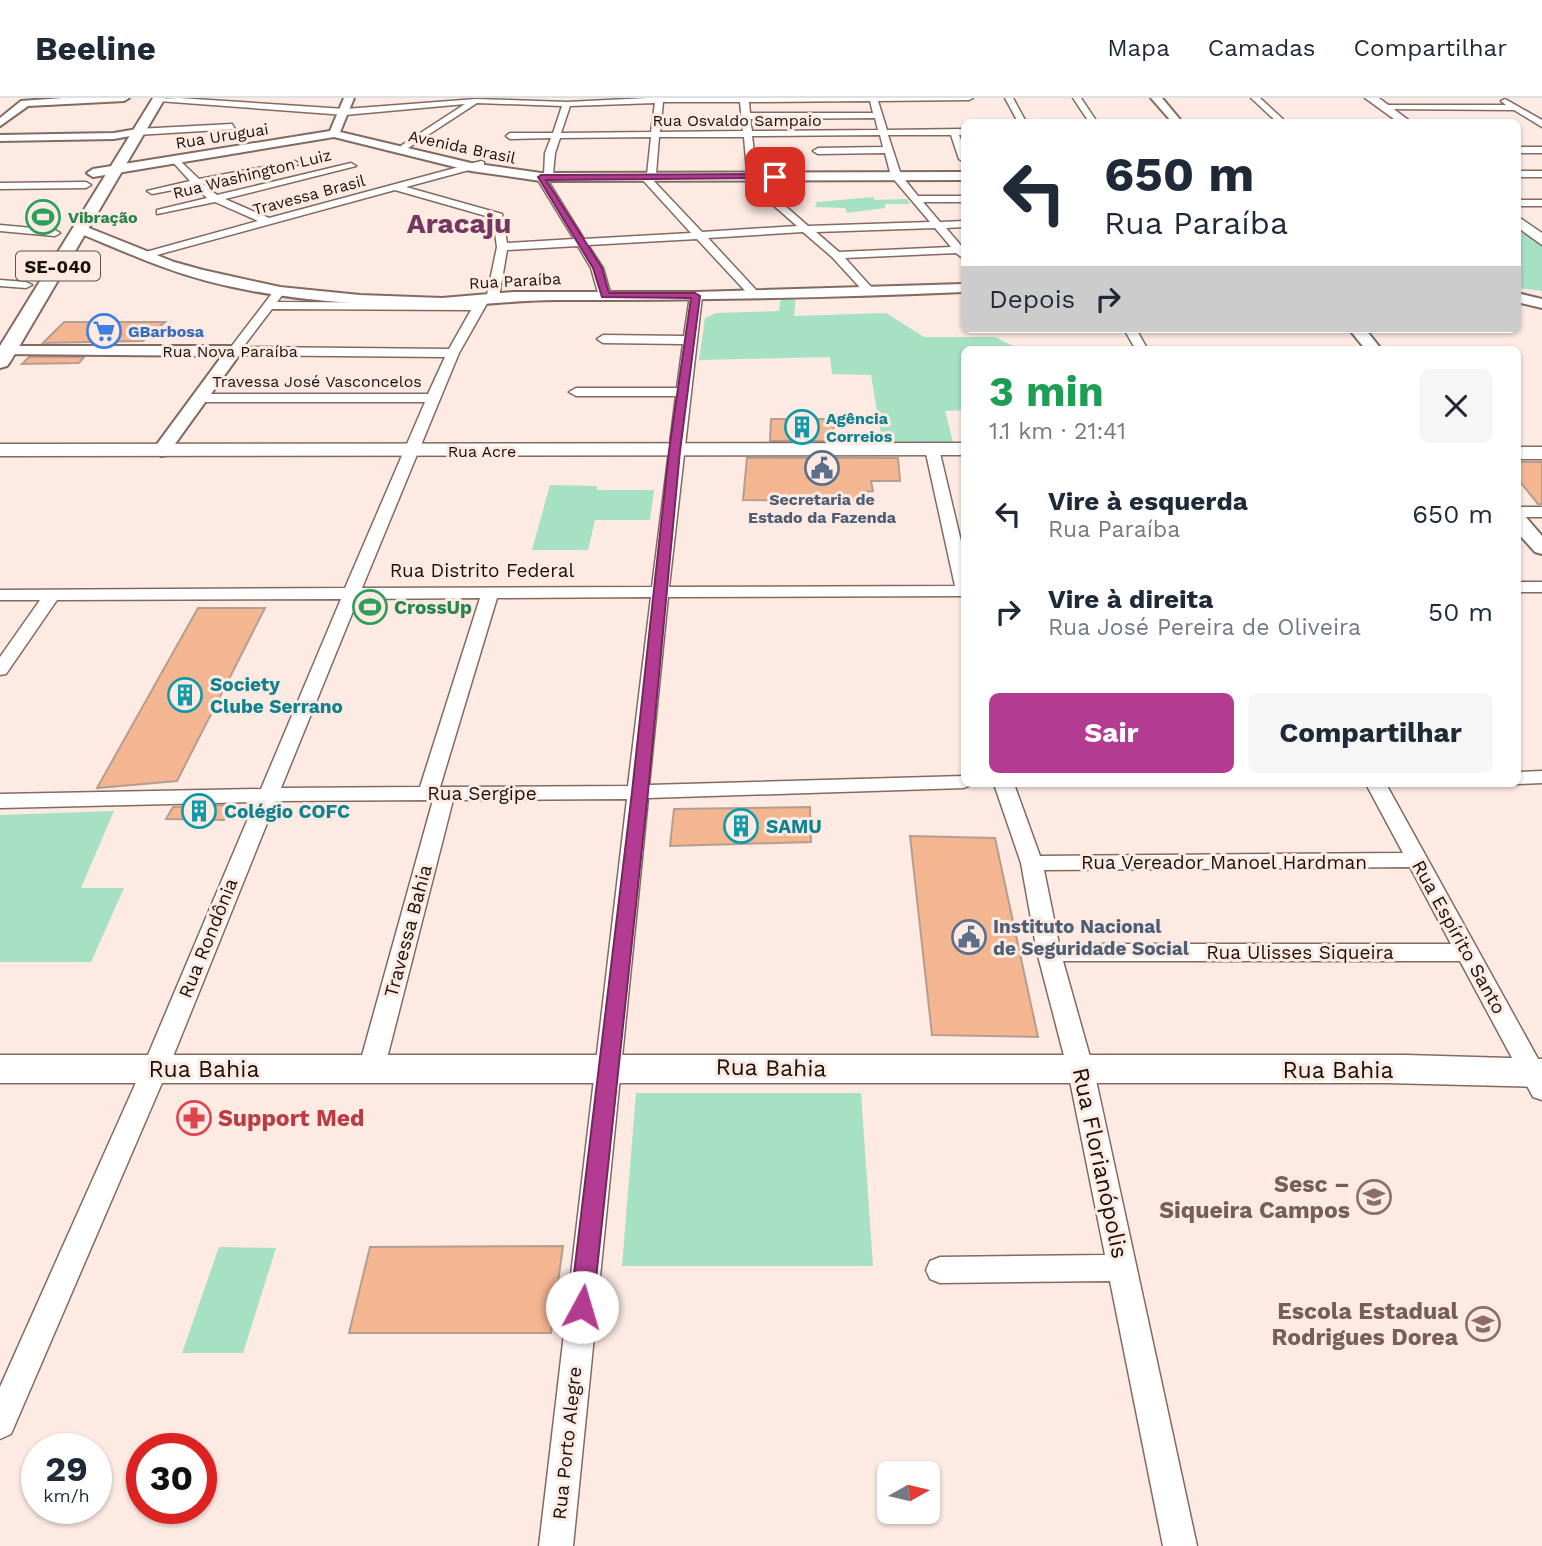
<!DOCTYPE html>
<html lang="pt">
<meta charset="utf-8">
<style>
body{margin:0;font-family:"Work Sans",sans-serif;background:#f6f6f7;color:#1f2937;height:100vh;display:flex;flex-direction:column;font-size:26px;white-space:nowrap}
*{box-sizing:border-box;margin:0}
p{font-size:23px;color:#747a83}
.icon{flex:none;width:38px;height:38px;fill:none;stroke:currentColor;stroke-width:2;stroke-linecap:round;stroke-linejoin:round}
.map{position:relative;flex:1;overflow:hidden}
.sheet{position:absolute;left:961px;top:248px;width:560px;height:441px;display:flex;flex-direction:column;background:#fff;border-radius:10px;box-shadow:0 2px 5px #0004}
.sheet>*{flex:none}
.guide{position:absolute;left:961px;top:21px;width:560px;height:214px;border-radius:10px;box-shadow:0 2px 5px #0004;background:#fff;color:#1f2937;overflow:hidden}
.needle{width:46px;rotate:82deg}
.controls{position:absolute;left:877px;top:1363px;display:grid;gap:14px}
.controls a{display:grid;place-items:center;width:63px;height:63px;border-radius:10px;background:#fff;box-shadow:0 2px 5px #0004;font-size:35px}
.speed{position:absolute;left:21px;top:1335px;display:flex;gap:14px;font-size:35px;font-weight:700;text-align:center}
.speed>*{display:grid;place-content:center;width:91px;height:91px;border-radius:50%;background:#fff;box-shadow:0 2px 5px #0004;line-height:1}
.speed small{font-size:18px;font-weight:400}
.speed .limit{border:10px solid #d22;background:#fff;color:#111}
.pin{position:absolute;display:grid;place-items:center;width:60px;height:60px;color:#fff;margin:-30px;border-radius:14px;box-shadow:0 4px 10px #0006}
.me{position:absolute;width:77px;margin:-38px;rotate:6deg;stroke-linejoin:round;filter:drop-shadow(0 0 5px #0008)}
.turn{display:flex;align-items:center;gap:24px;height:147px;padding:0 28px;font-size:32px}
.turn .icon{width:91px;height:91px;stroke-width:2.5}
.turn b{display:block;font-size:49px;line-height:60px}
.then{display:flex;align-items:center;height:66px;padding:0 28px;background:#0003;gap:14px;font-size:26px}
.round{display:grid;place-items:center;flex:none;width:74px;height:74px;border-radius:10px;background:#f6f6f7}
.headline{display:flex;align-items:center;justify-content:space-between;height:119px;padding:0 28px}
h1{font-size:42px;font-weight:700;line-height:52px;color:#1e9e55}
.action{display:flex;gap:14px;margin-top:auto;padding:14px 28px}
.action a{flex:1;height:80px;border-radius:10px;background:#b33c92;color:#fff;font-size:28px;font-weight:700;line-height:80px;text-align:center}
.action a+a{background:#f6f6f7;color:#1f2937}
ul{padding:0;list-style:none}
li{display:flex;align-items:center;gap:21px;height:98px;padding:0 28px}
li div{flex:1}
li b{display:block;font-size:26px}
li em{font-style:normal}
header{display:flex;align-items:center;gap:42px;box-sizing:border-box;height:98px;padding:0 35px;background:#fff;border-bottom:2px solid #e0e1e3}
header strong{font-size:33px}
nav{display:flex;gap:38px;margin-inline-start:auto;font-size:24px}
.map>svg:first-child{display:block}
.green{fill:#a7e1c3}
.building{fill:#f4b591;stroke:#b69d8f;stroke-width:2}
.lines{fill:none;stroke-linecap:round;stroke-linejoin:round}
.minor-casing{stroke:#836a60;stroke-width:3}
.tertiary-casing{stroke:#836a60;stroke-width:4}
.secondary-casing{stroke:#836a60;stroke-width:3}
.primary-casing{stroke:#836a60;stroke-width:4}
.minor{fill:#fff;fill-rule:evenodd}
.tertiary{fill:#fff;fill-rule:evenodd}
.secondary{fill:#fff;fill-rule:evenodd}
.primary{fill:#fff;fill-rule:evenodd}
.route{fill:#b33c92;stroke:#74275f;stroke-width:2}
.labels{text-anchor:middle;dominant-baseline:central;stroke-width:6;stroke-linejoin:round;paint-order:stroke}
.far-street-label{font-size:16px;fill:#1a110d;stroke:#fceae3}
.far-leisure-label{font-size:16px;font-weight:bold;fill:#27864d;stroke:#fceae3;text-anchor:start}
.far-shop-label{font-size:16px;font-weight:bold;fill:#366cbe;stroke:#fceae3;text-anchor:start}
.far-culture-label{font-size:16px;font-weight:bold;fill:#0d838f;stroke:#fceae3;text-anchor:start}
.far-service-label{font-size:16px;font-weight:bold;fill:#4e5e75;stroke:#fceae3}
.shield{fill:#fceae3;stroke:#5e524d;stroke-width:2}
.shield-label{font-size:18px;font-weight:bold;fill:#1a110d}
.street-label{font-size:19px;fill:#1a110d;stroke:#fceae3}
.leisure-label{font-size:19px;font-weight:bold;fill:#27864d;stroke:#fceae3;text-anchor:start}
.culture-label{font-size:19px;font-weight:bold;fill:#0d838f;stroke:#fceae3;text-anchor:start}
.service-label{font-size:19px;font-weight:bold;fill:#4e5e75;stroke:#fceae3;text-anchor:start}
.near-street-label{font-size:23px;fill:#1a110d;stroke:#fceae3}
.near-health-label{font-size:23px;font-weight:bold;fill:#be3a42;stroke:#fceae3;text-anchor:start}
.near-education-label{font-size:23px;font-weight:bold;fill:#785e54;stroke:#fceae3;text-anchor:end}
.far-town-label{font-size:28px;font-weight:bold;fill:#733760;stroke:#fceae3}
</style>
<header>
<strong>Beeline</strong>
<nav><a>Mapa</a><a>Camadas</a><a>Compartilhar</a></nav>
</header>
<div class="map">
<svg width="1542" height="1448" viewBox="0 0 1542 1448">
<rect width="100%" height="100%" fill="#fceae3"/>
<g class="green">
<path d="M873,99L875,102L907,101L910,106H885V110L847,115L845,110L815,109L817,104Z"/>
<path d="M1517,135H1524L1542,148V193L1517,190Z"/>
<path d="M781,198L796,199L794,218L886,215L924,239H995L1021,252H964V312L945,313L953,344H882L871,277L832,276L830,259L699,262L705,220L716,215L779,213Z"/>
<path d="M550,387L597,388V392H654L650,422H595L588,452H532Z"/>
<path d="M114,713L81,790H124L91,864H0V717Z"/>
<path d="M636,995H861L873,1168H622Z"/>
<path d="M219,1149L276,1150L243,1255H182Z"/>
</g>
<g class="building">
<path d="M64,224H165L143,243L43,245Z"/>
<path d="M29,259H84L79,265L22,266Z"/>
<path d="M771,321H833L834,343H770Z"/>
<path d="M747,360H898L900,383H871L873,393L862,394L860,403L743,402Z"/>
<path d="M1517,364H1542V406H1538L1517,380Z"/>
<path d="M198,510H265L177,683L97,690Z"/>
<path d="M229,707L224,722L166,721L173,709Z"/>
<path d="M810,709L811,744L670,748L674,711Z"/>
<path d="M910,738L995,740L1038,939L932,937Z"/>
<path d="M563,1148L551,1235H349L370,1149Z"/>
</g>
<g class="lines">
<g class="minor-casing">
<g id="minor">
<path d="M179,0L345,11L476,1L567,4L648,0H973L969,2L878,3L887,32L964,31V37H959L964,49V64L959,61L951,37H888L901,77L918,98H964V104H923L940,124L964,123V129L946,130L964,151V161L956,155L845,160L873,191V195H865L832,159L803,134L708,140L758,194V198H750L697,141L588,147L603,170L611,198L605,201L599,198L591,170L578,148L507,152L499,199L489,202L459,255L362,490L652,489L676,298H576L569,294L576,290H677L683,246L603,245L597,241L603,237L684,238L690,198L696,195L702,198L669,489L955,488L925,351L932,347L939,351L964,456V498L668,499L649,687L964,678V686H973L964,690L648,700L573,1448H539L627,701L453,702L384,972L380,979L371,982L362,979L358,972L433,702L276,703L168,971L11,1336L0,1341V1289L142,971L255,704L0,710V696L261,691L341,501L57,502L6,576L0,577V559L40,502H0V492L345,490L425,304H200L193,300L200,296H428L445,259L234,257L228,253L273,194L277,193L283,196L277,204L475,205L480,198L487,197L497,149L493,120L395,92L146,160L141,157L142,155L258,123L215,104L157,116V112L207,100L194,88L152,96L147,93L190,83L171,62L176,59L199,81L295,63L300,66L203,86L217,97L351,65L356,68L225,101L269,120L481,63L484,64V68L406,89L502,116L507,145L574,141L536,79L544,77L545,55L551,40L510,41L506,38L510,35H553L562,8L477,5L405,52L400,49L402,47L465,6L345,17L158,3L154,1ZM870,3L873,15H750L749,4ZM663,4H740L743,33L660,34ZM655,5L651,34L561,35L570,8ZM875,20L878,32L752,33L750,21ZM880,37L883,49L818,50L813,53L818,56L885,55L891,78L930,124L808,128L758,84L752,38ZM651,39L647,77L640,79L691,135L584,141L545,78L553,76L555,55L560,40ZM659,39H744L748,85L797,128L702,134L650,79L656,76ZM935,130L951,149L839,154L816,134ZM272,211L471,212L449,251L243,249ZM651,499L628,688L440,689L497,500ZM480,500L420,689L281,690L358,501Z"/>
<path d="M1005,0H1013L1026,24H1018Z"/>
<path d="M1073,0H1081L1097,24H1089Z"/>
<path d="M1251,0H1260L1286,24H1277Z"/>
<path d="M1505,1L1542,22V29L1514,12L1383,11L1379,9L1383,7H1506L1501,3Z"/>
<path d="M232,26L235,31L137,37L133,34L137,31Z"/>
<rect x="1517" y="49" width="25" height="6"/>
<rect x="1517" y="73" width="25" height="6"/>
<path d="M0,85L86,84L91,87L86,90L0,91Z"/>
<rect x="1517" y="102" width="25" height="6"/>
<path d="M0,127L55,132L60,135L55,138L0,133Z"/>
<path d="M0,182L26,184L32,187L26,190L0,188Z"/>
<path d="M1124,231H1136L1148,252H1136Z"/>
<rect x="1517" y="409" width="25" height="10"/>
<rect x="1517" y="484" width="25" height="10"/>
<path d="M1542,673V685L1517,686H1516L1517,674Z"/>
<path d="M994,686H1014L1040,758L1403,755L1366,686H1386L1542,968V1002L1533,999L1460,863H1063L1094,973L1197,1448H1163L1110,1183L940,1185L930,1181L926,1172L930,1163L940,1159L1105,1157L1068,973L1037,854L1021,765ZM1410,769L1451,846H1059L1044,772Z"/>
</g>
</g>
<g class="tertiary-casing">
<g id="tertiary">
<path d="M63,0H129L124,3L28,8L0,28V20L21,3Z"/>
<path d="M344,0H354L340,34L471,65L541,75L964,74V82L541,83L471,73L334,39L93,79L87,75L93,71L330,33Z"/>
<path d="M1151,0H1162L1182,24H1172Z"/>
<path d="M137,31L142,34L141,36L114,41L0,43V37L114,35Z"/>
<path d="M79,126L174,164L203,172L280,189L360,197L442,200L514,194H696L964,186V194C828,200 692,202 556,202C517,202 478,208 440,208C352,208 245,200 163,169C133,158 104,145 74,133V127Z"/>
<path d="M1517,195L1542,201V210L1517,204Z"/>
<path d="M1349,231H1365L1382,252H1366Z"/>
<path d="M7,248H234L242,253L167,357L161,358L152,353L222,258L1,256V250Z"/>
<path d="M1517,415L1524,417L1542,438V456L1535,454L1517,434Z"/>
</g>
</g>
<g class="secondary-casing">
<g id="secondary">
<path d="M1365,0H1379L1411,24H1398Z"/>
<path d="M1517,118L1542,135V147L1517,129Z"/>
<path d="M964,345V357L0,358V346Z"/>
<rect x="1517" y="349" width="25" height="12"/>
<path d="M0,957H1406L1542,961V989L1387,985H0Z"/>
</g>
</g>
<g class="primary-casing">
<path id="primary" d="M153,0H165L10,264L7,268L0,270V248Z"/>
</g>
<use href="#minor" class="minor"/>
<use href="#tertiary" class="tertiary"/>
<use href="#secondary" class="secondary"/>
<use href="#primary" class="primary"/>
</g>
<path class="route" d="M775,76L778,80L546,82L602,170L609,195H695L700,198L680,353L648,694L593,1209L589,1216L582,1219L574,1216L570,1209L632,694L669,353L691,200L602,199L593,170L538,79L541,77Z"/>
<defs>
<g id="stadium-ring" transform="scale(1.75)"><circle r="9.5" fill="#fceae3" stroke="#2e9e5b" stroke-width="1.5"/><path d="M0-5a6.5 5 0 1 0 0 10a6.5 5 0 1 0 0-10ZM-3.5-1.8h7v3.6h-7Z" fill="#2e9e5b"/></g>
<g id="supermarket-ring" transform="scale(1.75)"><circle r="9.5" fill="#fceae3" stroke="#3f7fe0" stroke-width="1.5"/><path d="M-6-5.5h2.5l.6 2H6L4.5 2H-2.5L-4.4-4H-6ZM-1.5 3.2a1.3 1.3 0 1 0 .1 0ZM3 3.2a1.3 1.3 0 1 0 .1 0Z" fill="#3f7fe0"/></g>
<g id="building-ring" transform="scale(1.75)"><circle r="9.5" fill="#fceae3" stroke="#0f9aa8" stroke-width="1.5"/><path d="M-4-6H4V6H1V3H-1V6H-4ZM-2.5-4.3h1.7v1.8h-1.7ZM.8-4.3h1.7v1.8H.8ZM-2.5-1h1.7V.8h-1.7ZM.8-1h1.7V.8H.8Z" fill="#0f9aa8"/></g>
<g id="civic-ring" transform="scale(1.75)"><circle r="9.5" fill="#fceae3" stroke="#5c6f8a" stroke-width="1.5"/><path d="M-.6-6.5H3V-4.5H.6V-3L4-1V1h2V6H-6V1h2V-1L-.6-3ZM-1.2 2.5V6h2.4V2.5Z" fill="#5c6f8a"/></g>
<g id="pharmacy-ring" transform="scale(1.75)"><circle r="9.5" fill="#fceae3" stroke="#e0444e" stroke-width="1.5"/><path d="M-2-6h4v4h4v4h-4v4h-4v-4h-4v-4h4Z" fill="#e0444e"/></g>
<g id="school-ring" transform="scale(1.75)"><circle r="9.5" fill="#fceae3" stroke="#8d6e63" stroke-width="1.5"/><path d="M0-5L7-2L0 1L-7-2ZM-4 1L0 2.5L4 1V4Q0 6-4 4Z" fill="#8d6e63"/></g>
</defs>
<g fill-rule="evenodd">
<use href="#stadium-ring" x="43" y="119"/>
<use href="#supermarket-ring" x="104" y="233"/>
<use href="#building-ring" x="802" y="329"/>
<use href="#civic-ring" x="822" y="370"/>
<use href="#stadium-ring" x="370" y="509"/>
<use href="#building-ring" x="185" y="597"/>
<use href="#building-ring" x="199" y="713"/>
<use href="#building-ring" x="741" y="728"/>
<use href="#civic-ring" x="969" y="839"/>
<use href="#pharmacy-ring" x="194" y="1020"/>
<use href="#school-ring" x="1374" y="1099"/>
<use href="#school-ring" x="1483" y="1226"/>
</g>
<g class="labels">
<g class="far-street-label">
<text x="737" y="22">Rua Osvaldo Sampaio</text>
<text transform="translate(222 38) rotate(-9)">Rua Uruguai</text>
<text transform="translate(462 49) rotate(12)">Avenida Brasil</text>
<text transform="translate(252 76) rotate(-14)">Rua Washington Luiz</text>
<text transform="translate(309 97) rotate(-15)">Travessa Brasil</text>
<text transform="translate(515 183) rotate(-3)">Rua Paraíba</text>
<text x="230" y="253">Rua Nova Paraíba</text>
<text x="317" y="283">Travessa José Vasconcelos</text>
<text x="482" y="353">Rua Acre</text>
</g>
<g class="far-leisure-label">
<text x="68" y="119">Vibração</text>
</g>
<g class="far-shop-label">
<text x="128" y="233">GBarbosa</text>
</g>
<g class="far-culture-label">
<text x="826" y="320">Agência<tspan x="826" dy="18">Correios</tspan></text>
</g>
<g class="far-service-label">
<text x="822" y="401">Secretaria de<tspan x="822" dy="18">Estado da Fazenda</tspan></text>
</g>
<rect class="shield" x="16" y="153.5" width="84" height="29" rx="5"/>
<g class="shield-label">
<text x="58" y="168">SE-040</text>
</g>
<g class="street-label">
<text x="482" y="472">Rua Distrito Federal</text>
<text x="482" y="695">Rua Sergipe</text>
<text x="1224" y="764">Rua Vereador Manoel Hardman</text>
<text transform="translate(408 833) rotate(-75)">Travessa Bahia</text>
<text transform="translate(1459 839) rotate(61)">Rua Espírito Santo</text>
<text transform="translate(208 840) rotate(-68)">Rua Rondônia</text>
<text x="1300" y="854">Rua Ulisses Siqueira</text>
<text transform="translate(567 1345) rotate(-84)">Rua Porto Alegre</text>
</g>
<g class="leisure-label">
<text x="394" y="509">CrossUp</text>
</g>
<g class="culture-label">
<text x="210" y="586">Society<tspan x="210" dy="22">Clube Serrano</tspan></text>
<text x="224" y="713">Colégio COFC</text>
<text x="766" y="728">SAMU</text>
</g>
<g class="service-label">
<text x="993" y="828">Instituto Nacional<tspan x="993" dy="22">de Seguridade Social</tspan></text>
</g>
<g class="near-street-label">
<text transform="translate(771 970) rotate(1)">Rua Bahia</text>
<text x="204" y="971">Rua Bahia</text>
<text x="1338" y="972">Rua Bahia</text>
<text transform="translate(1100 1065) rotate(78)">Rua Florianópolis</text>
</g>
<g class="near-health-label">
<text x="218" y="1020">Support Med</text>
</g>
<g class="near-education-label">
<text x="1350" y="1086">Sesc –<tspan x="1350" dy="26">Siqueira Campos</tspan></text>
<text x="1458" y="1213">Escola Estadual<tspan x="1458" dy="26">Rodrigues Dorea</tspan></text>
</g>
<g class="far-town-label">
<text x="459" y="125">Aracaju</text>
</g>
</g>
</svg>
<div class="controls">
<a><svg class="needle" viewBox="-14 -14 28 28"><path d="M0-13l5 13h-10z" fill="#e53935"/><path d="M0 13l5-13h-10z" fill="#747a83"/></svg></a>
</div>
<div class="speed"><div>29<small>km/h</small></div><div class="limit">30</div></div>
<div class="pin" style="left:775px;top:79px;background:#d93025"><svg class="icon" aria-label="arrive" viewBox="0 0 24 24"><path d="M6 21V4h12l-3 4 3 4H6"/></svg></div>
<svg class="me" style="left:582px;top:1209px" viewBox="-20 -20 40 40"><circle r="19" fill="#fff"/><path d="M0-13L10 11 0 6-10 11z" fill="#b33c92"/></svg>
<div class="guide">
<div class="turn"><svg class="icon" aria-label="left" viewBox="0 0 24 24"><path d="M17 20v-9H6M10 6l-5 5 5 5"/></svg><div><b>650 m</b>Rua Paraíba</div></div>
<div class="then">Depois<svg class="icon" aria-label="right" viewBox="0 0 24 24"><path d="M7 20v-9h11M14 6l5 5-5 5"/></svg></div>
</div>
<section class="sheet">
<div class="headline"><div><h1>3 min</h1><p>1.1 km · 21:41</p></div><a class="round"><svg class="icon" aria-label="close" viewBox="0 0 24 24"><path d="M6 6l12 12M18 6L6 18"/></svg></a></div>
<ul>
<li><svg class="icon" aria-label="left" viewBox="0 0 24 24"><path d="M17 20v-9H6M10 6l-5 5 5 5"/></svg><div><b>Vire à esquerda</b><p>Rua Paraíba</p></div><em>650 m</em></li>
<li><svg class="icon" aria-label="right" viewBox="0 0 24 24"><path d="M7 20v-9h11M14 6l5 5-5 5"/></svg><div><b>Vire à direita</b><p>Rua José Pereira de Oliveira</p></div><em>50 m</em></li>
</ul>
<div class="action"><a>Sair</a><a>Compartilhar</a></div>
</section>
</div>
